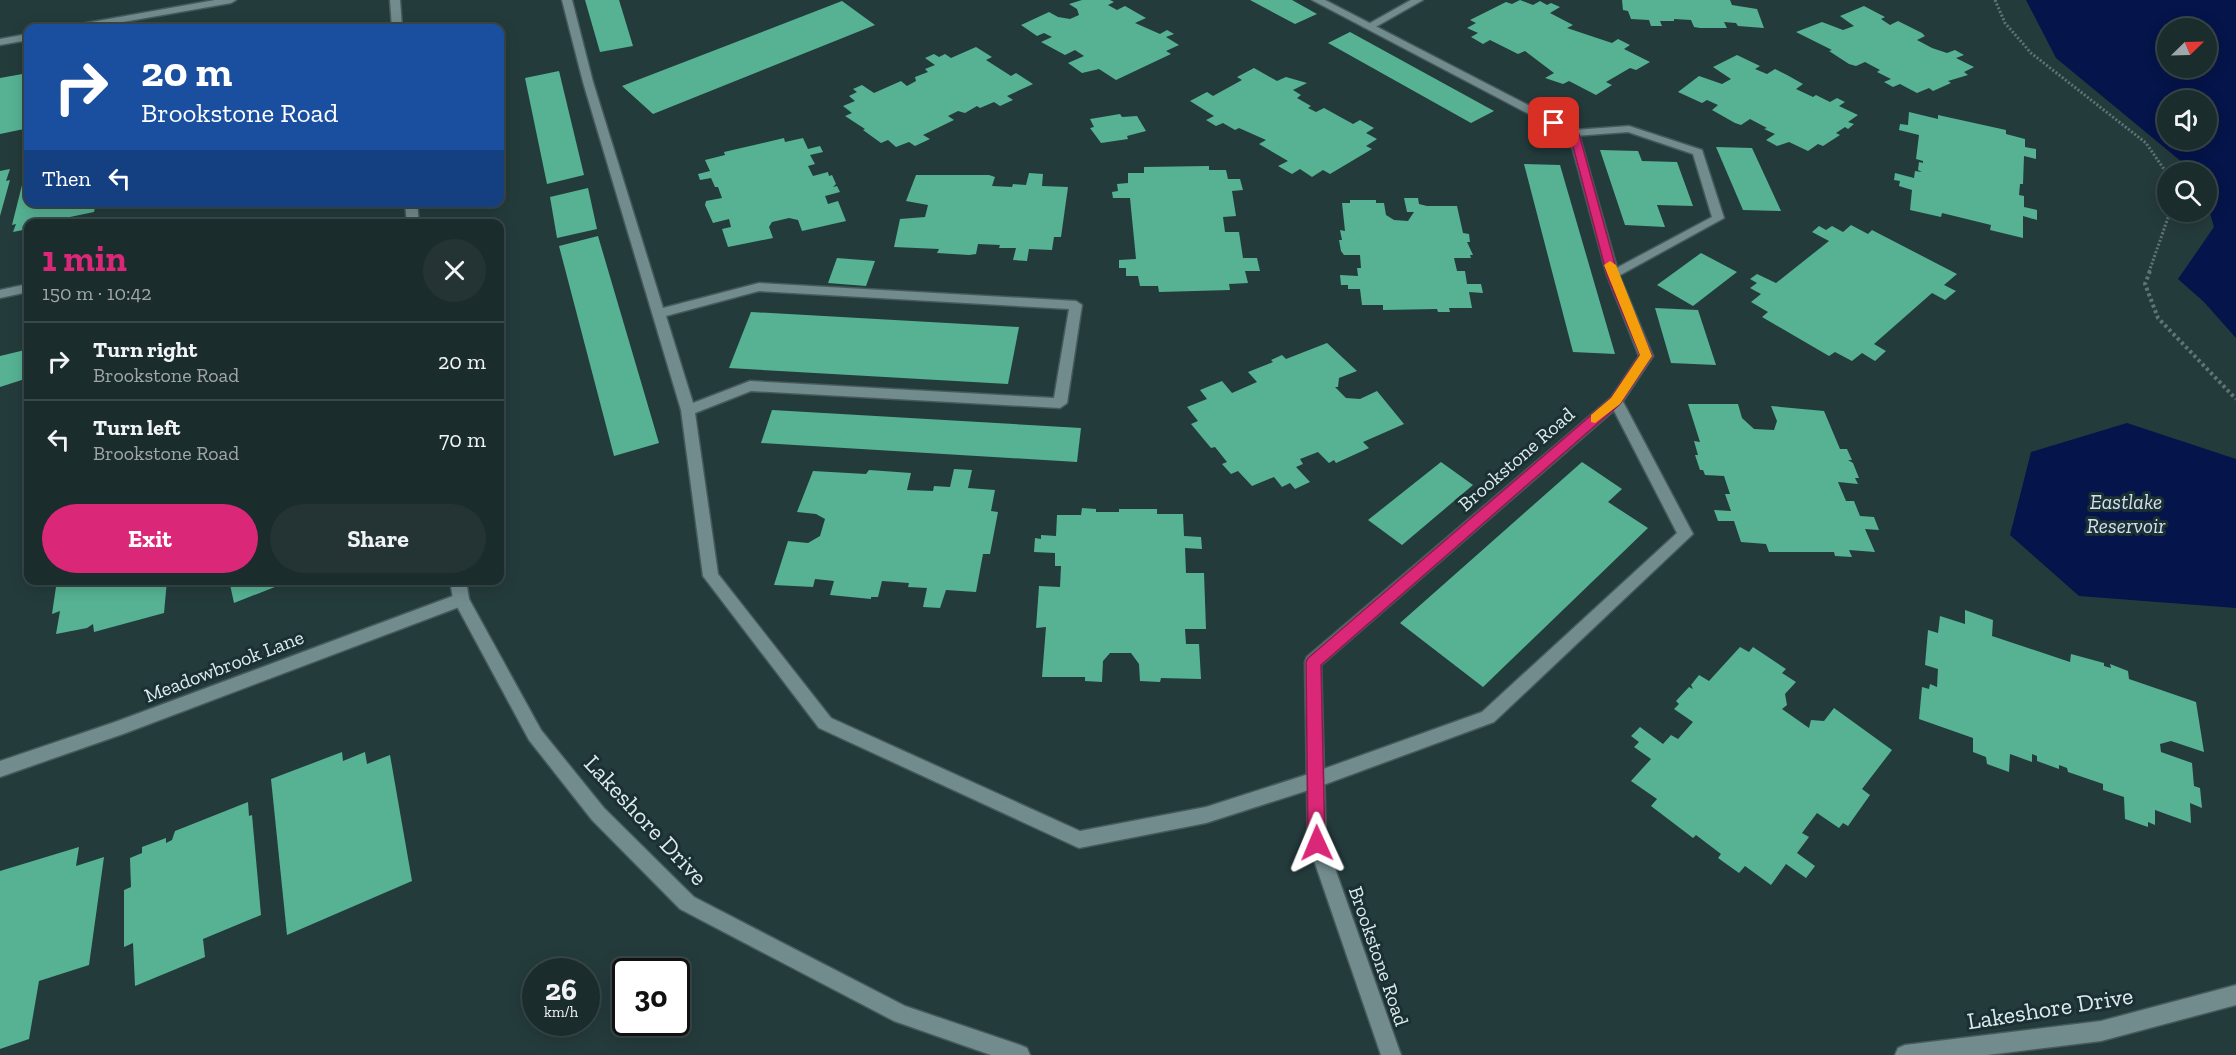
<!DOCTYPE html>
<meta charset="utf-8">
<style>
body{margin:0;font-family:"Zilla Slab",serif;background:#243435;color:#f1f3f6;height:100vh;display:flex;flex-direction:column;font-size:22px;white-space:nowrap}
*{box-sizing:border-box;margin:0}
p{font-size:20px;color:#a0a7aa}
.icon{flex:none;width:33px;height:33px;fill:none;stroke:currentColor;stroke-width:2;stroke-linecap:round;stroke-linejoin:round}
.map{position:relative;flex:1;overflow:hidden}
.details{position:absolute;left:24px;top:219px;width:480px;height:366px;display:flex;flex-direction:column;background:#1b2c2d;border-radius:12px;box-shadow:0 3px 15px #0003,0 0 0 2px #394849}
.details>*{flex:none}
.hud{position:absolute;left:24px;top:24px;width:480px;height:183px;border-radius:12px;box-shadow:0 3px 15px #0003,0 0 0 2px #394849;background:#1a4fa0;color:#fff;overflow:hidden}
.needle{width:39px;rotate:67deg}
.buttons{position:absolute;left:2157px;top:18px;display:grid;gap:12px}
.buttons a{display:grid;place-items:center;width:60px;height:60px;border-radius:50%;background:#1b2c2d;box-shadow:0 3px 15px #0003,0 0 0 2px #394849;font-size:30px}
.speed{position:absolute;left:522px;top:958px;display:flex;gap:12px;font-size:30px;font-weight:700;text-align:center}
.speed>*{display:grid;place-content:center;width:78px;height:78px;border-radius:50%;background:#1b2c2d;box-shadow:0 3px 15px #0003,0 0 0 2px #394849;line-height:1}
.speed small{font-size:15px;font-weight:400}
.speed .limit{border:3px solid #111;border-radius:9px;background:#fff;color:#111}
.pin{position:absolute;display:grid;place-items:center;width:51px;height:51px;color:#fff;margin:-26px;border-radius:12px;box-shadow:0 3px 9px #0006}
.me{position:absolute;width:66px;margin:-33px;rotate:359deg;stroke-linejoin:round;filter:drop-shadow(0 0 4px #0008)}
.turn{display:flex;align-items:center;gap:21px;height:126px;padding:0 18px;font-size:27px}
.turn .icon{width:78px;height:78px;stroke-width:2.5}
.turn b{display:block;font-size:42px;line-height:51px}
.then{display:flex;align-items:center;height:57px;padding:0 18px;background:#0003;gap:12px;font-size:22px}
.round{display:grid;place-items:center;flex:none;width:63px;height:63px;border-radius:32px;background:#243435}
.head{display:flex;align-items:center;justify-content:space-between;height:102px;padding:0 18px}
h1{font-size:36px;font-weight:700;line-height:45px;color:#db2777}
.button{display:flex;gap:12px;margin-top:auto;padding:12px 18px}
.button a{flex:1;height:69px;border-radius:36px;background:#db2777;color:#fff;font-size:24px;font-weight:700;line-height:69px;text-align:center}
.button a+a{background:#243435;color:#f1f3f6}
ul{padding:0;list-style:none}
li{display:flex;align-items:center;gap:18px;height:78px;padding:0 18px;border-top:2px solid #394849}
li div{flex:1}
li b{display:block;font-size:22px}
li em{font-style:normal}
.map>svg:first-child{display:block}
.water{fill:#05144a;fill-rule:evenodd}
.building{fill:#56b293}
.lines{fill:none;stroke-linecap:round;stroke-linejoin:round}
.lane-casing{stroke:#465a5b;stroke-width:3}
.street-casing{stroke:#465a5b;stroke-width:3}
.secondary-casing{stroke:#465a5b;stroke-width:3}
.path-far1{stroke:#607475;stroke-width:3;stroke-dasharray:2 2;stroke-linecap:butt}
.path{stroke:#607475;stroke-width:4;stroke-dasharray:3 3;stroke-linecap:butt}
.lane{fill:#728b8d;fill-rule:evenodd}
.street{fill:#728b8d;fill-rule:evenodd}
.secondary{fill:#728b8d;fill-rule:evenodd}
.route{fill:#db2777;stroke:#8e194d;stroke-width:1.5}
.slow{fill:#f59e0b}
.labels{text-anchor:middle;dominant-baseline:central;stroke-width:6;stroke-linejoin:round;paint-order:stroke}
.street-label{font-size:20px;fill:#ddebeb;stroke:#1a3032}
.water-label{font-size:21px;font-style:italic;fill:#d5def0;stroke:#1a3032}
.near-street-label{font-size:24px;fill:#ddebeb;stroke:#1a3032}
</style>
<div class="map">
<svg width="2236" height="1055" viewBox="0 0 2236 1055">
<rect width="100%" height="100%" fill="#243b3c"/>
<g class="water">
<path d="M2026,0H2236V338L2204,302L2178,279L2214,227L2207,203L2206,172H2194L2056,58ZM2168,28H2206V68H2168ZM2168,100H2206V140H2168Z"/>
<path d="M2127,423L2236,459V608L2079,596L2010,535L2031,452Z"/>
</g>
<g class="building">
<path d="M585,0H619L633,46L600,52Z"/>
<path d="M1082,0H1110L1114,2L1108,5L1117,10L1125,6L1146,18L1135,23L1160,34L1167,30L1174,34L1166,37L1179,45L1166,51L1171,54L1116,80L1099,69L1082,73L1068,63L1084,56L1075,50L1065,55L1041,42L1052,37L1044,33L1037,36L1021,25L1049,12L1058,17L1070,19L1079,15L1077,9L1069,4Z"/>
<path d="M1250,0H1292L1317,14L1295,24Z"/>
<path d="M1520,0L1533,5L1540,1L1547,5L1551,3L1560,7L1550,13L1573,25L1567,28L1612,43L1618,39L1630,45L1624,49L1650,62L1636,70L1630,68L1606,82L1612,85L1596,95L1569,81L1563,84L1545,78L1554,73L1525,51L1518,54L1490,40L1483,44L1471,37L1478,33L1467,28L1476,23L1470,20L1506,2L1512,4Z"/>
<path d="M1622,0H1730L1732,5L1757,9L1764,28L1738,26L1736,23L1724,22L1727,28H1700L1694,27L1691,20L1674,19V21H1660L1662,26H1651L1649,20L1631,19L1628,11L1623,10Z"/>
<path d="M842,1L875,25L653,114L622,86Z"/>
<path d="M1864,6L1885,17L1881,19L1890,25L1898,21L1922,33L1925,36L1917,40L1932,48L1947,53L1955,50L1964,55L1956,58L1974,67L1964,72L1968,75L1948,81L1951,83L1933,91L1929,88L1917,93L1900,84L1893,87L1884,82L1891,79L1877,72L1880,70L1865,62L1856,66L1849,64L1829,51L1832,50L1796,32L1822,22L1843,30L1854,26L1840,16Z"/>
<path d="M1350,32L1494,111L1471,123L1328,43Z"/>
<path d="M976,47L992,57L986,60L1011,76L1016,73L1033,84L1007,96L1013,100L1000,106L994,102L980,108L977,106L965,113L958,111L948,116L954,120L923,135L930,139L915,146L909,142L896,147L888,140L881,143L863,130L865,129L845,116L852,113L843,106L855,101L849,96L857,92L853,89L862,85L874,93L901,81L907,86L916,81L915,77L928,72L925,69L935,65L925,58L934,54L939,57L945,54L951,58Z"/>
<path d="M1737,55L1760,66L1755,69L1767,74L1775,69L1787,75L1803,84L1796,89L1813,97L1816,95L1830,102L1837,98L1845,102L1839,106L1858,115L1848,122L1854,124L1848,129L1845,127L1836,133L1840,135L1823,146L1818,144L1808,151L1789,142L1777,146L1766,140L1775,134L1764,129L1767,128L1750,119L1741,125L1735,123L1712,110L1718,105L1707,100L1702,103L1678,92L1699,76L1722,84L1731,79L1713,67Z"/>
<path d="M1254,68L1277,81L1286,77L1307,83L1293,90L1301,95L1297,98L1311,106L1308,108L1316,112L1324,108L1353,124L1360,120L1374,128L1366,133L1377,139L1366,146L1372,149L1330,174L1323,170L1312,177L1300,169L1292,174L1278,166L1288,161L1259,144L1266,140L1239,128L1235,130L1223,123L1216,126L1206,120L1214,116L1190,101L1207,92L1213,96L1242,80L1237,77Z"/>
<path d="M559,71L584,175L547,184L525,78Z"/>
<path d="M28,73V110L24,129L0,134V78Z"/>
<path d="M1909,112L1938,119V115L2006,130V134L2025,139V147L2036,149V159L2024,156L2023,184H2020L2019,195L2024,196V207L2037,210V220L2023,216V238L1990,230L1991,225L1942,213L1941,217L1910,210L1912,190L1899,186L1900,181L1894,180L1895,173L1914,178L1915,171L1922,172L1918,170L1919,162L1923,163V161L1916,159L1919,135L1899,130L1900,124L1908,125Z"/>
<path d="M1120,114L1122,117L1137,116L1146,131L1127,136L1128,139L1101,143L1090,128L1094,127L1090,119Z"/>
<path d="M784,138L785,142L803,138L808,149L820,146L823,152L810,155L815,164L808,166L813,176L828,172L829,176L832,175L836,184L833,187L837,186L840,192L825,196L828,204L838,201L846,221L802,231L798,220L789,218L772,222L769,227L773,238L728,247L722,229L731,227L729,219L713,223L705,205L706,201L722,198L718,187H715L711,178L700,180L698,174L710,171L705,160L725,155L724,152Z"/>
<path d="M1716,147L1752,148L1781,211L1743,210Z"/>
<path d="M1600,150L1638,151L1642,161L1677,162L1693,206L1657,205L1665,227L1625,225Z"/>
<path d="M1524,164L1560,165L1615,354L1573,352Z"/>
<path d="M1209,166V170H1226L1228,179H1240L1243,190L1232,191L1236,216L1223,217L1225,232H1239L1243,258H1257L1260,271H1245L1248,283L1229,284L1230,290L1159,292L1158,286H1140L1138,276H1126V268H1119V260L1136,259L1130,198H1113L1112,192L1118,191L1117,184L1128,183V173H1144V167Z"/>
<path d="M10,169L6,181L10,180L0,216V171Z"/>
<path d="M1029,173L1043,174L1042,186L1068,187L1061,237H1054L1052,250L1029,249L1027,261L1013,260L1016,248H999L1000,245L978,244L976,254L969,255L937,253L939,249L894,247L900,219L925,217L928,205L906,201L916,175H989L995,177L992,186L1012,187L1013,184L1026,185Z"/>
<path d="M28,180V202H96L94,212L65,218L63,222L54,224H28V229L13,232L16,224L12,225L23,181Z"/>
<path d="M588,188L597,229L557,238L550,197Z"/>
<path d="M1404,198H1418L1419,204L1427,206H1457L1463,233L1469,234L1470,242H1467L1473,255H1470L1471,258H1454L1457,271H1465L1467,284H1481L1483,293L1469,292L1472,308H1449L1450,312H1438L1437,309L1383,310V305H1362L1360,289H1348V285H1341L1340,275L1358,276L1357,268H1361L1360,255H1344L1341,251L1339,240H1342L1340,230L1345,231L1342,203H1350V200H1376V203H1384L1386,215L1394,220L1408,221L1414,212H1407Z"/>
<path d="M1851,225L1868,234L1872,230L1957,274L1944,285L1956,291L1945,300L1932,293L1874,344L1886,351L1875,361L1862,353L1852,361L1835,352L1829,356L1762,317L1768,312L1751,302L1761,294L1750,288L1757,283L1750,279L1757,274L1776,283L1829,241L1812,232L1819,226L1826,230L1832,226L1843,232Z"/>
<path d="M598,236L659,443L614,456L559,246Z"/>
<path d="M1701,253L1737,272L1693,306L1657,285Z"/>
<path d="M837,258L875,261L866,286L828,283Z"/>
<path d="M1655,308L1698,310L1716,365L1671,363Z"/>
<path d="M751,312L1019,327L1008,384L729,368Z"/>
<path d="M1327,343L1357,371L1339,378L1338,387H1335L1346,398L1360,399L1377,391L1404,424L1363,442L1369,448L1336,463L1334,460L1329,463L1318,452L1300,459L1303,464L1296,467L1310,482L1295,489L1290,483L1282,487L1274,477L1252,486L1238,471L1231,474L1222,464L1227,462L1215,447L1211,448L1191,424L1198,421L1187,407L1207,399L1200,390L1222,381L1232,393L1257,382L1248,372L1273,362L1271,360L1282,355L1286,359Z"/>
<path d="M25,350V352H28V378L0,387V356Z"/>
<path d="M1688,404H1738L1742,418L1754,429L1774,430L1777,421L1771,406L1824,411L1840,449H1847L1852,460H1848L1853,463L1859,478H1855L1858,484L1838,482L1846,501H1854L1860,516L1874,517L1879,530L1865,529L1875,552L1849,550L1852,557L1835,556L1834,552H1769L1766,544L1741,542L1734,521H1718L1714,510L1731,511L1725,494H1730L1724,476L1705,475L1703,470H1700L1695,455H1698L1694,441L1700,442Z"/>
<path d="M772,410L1081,428L1077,462L761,443Z"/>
<path d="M1441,462L1473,485L1402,545L1368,520Z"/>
<path d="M1582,462L1622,489L1608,502L1648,528L1483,687L1400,623Z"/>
<path d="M954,469L972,470L968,488L995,490L991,511L998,512L990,554H983L976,592L946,590L940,608L923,607L927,588L908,587L909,583L882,581L878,597H871V599L830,595L834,581L815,579L813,587L774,585L788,541L808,543L820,536L825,519L816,514L797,512L813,471L866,474L869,470L911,473L907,490L933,491L934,486L950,487Z"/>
<path d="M1082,508L1096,509V512H1119V509H1157V514H1183L1184,536L1201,537L1202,549L1185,548L1186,573H1204L1206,629H1185L1186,644H1199L1201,679L1161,678L1160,682L1140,681L1139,664L1131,653H1110L1103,661L1102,682L1085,681V677H1042L1046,627L1036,628L1039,586L1060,587L1061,566H1055V553L1034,552L1035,538L1041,539V535L1056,536L1057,515H1081Z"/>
<path d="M57,580H167L164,613L94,632L93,624L87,628L56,634L60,611L52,614Z"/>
<path d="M229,580H290V581L234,603Z"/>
<path d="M1965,610L1993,620L1992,636L2070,662L2071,654L2104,663V666L2111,668L2110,664L2128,671L2129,679L2196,702L2204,752L2171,741L2160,744L2161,752L2192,763L2194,786L2200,788L2202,808L2190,803L2191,823L2155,810V825L2148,822V827L2125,819L2124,797L2103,790V784L2068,772L2067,768L2059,765V769L2037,761V756L2032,754V762L2010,754L2009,772L1987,764L1986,757L1973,752V738L1919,719L1922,687L1929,689L1930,684L1937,687L1938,669L1925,665L1928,630L1938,633L1940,616L1965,624Z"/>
<path d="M1740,647L1749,652L1753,647L1786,669L1782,673L1796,682L1785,694L1787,705L1782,709L1809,728L1811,720L1824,721L1834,708L1892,750L1862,789L1870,795L1848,826L1843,823L1839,828L1817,813L1802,833L1809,837L1797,853L1815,866L1806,878L1786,864L1771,885L1745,866L1739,873L1718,858L1721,854L1696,835L1693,838L1651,806L1657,799L1631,781L1651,759L1634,747L1639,742L1631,736L1640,727L1663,744L1671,735L1678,739L1693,722L1674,709L1679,704L1676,701L1689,687L1693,689L1691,685L1699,675L1709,681Z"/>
<path d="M342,752L343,761L365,752L367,764L390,755L412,881L287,935L271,779Z"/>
<path d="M248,802L249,816L252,815L261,915L203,939L205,957L135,986L133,943L124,947V890L131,887L130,858L142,853V847L166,838V843L172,840L175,831Z"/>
<path d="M79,847L76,866L104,857L89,965L39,981L29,1039L0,1049V871Z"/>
</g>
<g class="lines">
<g class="lane-casing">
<g id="lane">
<path d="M562,0H572L593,82L663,308L759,283L1076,301L1082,305L1067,403L1060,408L751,391L695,413L718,574L831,718L1080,831L1206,807L1315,772L1482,712L1677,533L1609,401L1611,398H1621L1693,534L1494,722L1315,788L1206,823L1079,848L819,728L703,576L681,410L583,82ZM759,291L1069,309L1054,398L750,381L693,403L666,316Z"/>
<path d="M1411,0H1423L1372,29L1363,27Z"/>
<path d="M1629,126L1702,150L1724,218L1613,279L1609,278V272L1712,217L1693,154L1628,132L1574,136L1568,133L1574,130Z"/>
</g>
</g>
<g class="street-casing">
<g id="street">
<path d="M1312,0H1325L1578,131L1619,275L1653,356L1621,404L1321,665L1326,843L1401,1055H1381L1308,843L1305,662L1307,657L1611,398L1639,356L1607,275L1569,135Z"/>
<path d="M28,284V292L0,298V290Z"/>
<path d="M461,593L467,594L469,599L467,604L123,734L0,777V761L115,722Z"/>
</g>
</g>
<g class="secondary-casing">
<g id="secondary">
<path d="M215,0H236L231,3L89,28H70L75,25Z"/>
<path d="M390,0H400L402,28H392Z"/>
<path d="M28,34V40L0,45V39Z"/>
<path d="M405,202H417L419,224H407Z"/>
<path d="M450,580H466L469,599L541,730L604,808L694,897L905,1006L1020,1045L1027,1048L1030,1055H991L894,1021L680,909L592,820L529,740L453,599Z"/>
<path d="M2236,985V1005L2101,1041L1987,1055H1895L1898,1048L1905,1045L2101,1021Z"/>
</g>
</g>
<g class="path-far1">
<path d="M1995,0L2005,23L2031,53L2146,143L2168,175"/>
<path d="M2149,272L2170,212"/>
</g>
<path class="path" d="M2150,271L2145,284L2158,318L2236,399"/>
<use href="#lane" class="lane"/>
<use href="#street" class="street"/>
<use href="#secondary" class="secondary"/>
</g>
<path class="route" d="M1550,121H1557L1579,134L1618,275L1652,356L1620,404L1321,665L1325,843L1322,849L1317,851L1311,849L1308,843L1306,662L1308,658L1611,398L1640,355L1607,275L1570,135L1550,125Z"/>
<path class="slow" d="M1610,261L1616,265L1652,356L1620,404L1595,423L1591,422V415L1611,398L1640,355L1604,265Z"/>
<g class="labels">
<g class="street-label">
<text transform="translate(1516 459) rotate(-41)">Brookstone Road</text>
<text transform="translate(224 666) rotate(-21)">Meadowbrook Lane</text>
<text transform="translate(1379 956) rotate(71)">Brookstone Road</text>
</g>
<g class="water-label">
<text x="2126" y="501">Eastlake<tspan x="2126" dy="24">Reservoir</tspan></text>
</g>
<g class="near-street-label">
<text transform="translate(646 820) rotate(47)">Lakeshore Drive</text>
<text transform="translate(2050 1008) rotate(-9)">Lakeshore Drive</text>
</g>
</g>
</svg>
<div class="buttons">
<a><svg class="needle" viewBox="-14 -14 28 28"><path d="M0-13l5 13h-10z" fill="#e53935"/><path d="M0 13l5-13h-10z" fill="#a0a7aa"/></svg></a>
<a><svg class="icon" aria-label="sound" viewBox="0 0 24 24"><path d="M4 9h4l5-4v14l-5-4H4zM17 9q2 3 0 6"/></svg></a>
<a><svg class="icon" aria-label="search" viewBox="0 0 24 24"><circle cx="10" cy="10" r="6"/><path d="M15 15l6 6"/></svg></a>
</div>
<div class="speed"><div>26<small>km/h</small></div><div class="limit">30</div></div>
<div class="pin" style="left:1554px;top:123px;background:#d93025"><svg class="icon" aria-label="arrive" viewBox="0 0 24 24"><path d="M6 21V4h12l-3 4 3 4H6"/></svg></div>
<svg class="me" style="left:1317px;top:843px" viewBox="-20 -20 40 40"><path d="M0-17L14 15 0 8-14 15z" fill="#db2777" stroke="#fff" stroke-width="4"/></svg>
<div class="hud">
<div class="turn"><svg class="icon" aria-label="right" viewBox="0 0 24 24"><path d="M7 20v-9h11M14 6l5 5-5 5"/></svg><div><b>20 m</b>Brookstone Road</div></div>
<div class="then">Then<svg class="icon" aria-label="left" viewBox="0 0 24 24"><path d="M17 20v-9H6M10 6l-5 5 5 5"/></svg></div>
</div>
<section class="details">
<div class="head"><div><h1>1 min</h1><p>150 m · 10:42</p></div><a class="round"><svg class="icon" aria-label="close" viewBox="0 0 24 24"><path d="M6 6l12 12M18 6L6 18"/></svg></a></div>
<ul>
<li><svg class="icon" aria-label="right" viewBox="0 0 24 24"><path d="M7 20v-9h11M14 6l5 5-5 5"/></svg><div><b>Turn right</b><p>Brookstone Road</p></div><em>20 m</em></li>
<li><svg class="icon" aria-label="left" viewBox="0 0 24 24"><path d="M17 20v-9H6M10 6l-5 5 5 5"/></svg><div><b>Turn left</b><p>Brookstone Road</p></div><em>70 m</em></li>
</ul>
<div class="button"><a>Exit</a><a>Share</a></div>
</section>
</div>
